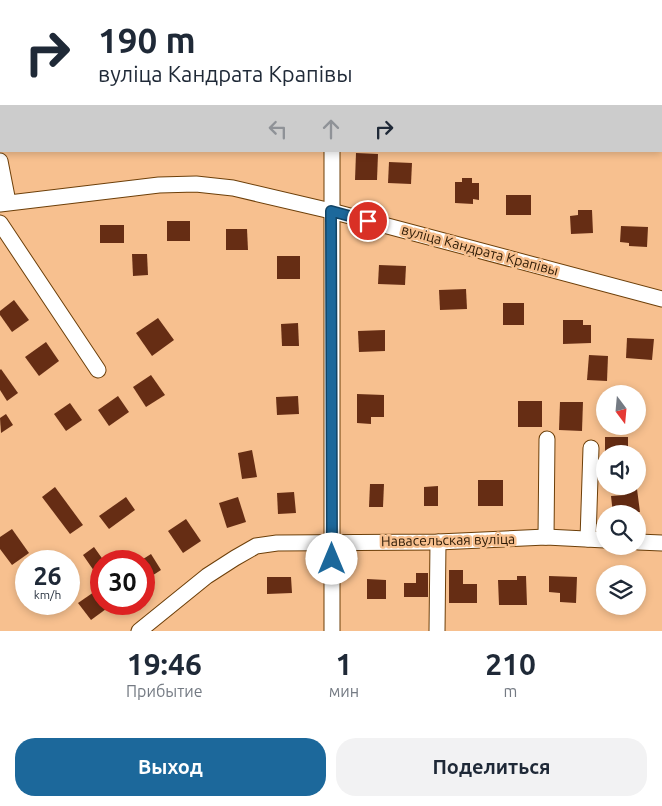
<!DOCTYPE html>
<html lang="ru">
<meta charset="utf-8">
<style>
body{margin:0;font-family:Ubuntu,sans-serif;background:#f2f2f3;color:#1f2937;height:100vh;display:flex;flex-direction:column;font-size:19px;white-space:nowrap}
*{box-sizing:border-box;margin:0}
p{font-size:16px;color:#747a83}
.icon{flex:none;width:28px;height:28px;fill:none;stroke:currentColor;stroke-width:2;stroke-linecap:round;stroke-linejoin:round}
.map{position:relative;height:631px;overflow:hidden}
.side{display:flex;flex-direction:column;background:#fff;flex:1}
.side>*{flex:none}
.banner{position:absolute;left:0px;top:0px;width:662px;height:152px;box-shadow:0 2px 8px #0003;background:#fff;color:#1f2937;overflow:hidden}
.needle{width:32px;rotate:164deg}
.controls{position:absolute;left:596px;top:385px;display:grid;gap:10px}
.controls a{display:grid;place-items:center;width:50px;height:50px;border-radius:50%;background:#fff;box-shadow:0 2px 8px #0003;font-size:25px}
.speed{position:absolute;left:15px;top:550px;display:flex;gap:10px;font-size:25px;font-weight:700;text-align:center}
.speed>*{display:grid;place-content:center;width:65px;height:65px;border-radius:50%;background:#fff;box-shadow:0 2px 8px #0003;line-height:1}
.speed small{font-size:12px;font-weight:400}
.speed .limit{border:8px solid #d22;background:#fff;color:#111}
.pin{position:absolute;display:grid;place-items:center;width:42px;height:42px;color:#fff;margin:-21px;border:2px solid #fff;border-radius:50%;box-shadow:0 1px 5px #0007}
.me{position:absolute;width:55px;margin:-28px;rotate:0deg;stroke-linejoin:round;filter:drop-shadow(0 0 4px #0008)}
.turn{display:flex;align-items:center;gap:18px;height:105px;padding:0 15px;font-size:22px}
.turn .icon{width:65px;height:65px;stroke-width:2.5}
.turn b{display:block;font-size:35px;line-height:42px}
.lanes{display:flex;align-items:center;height:48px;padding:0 15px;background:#0003;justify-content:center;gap:25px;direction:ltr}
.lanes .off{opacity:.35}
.eta{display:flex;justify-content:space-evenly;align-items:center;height:85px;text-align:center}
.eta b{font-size:30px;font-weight:600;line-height:35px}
.cta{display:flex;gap:10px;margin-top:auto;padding:10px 15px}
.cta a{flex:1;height:58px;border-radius:20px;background:#1c689b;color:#fff;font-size:20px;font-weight:600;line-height:58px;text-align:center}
.cta a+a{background:#f2f2f3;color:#1f2937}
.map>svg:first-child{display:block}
.building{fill:#662d14}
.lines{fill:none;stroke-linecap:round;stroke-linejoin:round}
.minor-casing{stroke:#6d3f09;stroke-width:17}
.minor{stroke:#fff;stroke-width:15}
.route-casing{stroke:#124465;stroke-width:12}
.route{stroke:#1c689b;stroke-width:9}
.labels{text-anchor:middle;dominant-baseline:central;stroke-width:5;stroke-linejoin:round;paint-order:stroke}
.street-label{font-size:14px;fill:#2b1804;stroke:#f7c08f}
</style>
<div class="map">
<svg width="662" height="631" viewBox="0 0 662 631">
<rect width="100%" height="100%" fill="#f7c08f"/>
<g class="building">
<path d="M356,153L378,154L377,180H355Z"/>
<path d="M389,162L412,163L411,184L388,183Z"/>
<path d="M462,178H472V183H479V200L473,199V204L455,203V182H462Z"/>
<rect x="506" y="195" width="25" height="20"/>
<path d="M578,210H592L593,233L571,234L570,216L578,215Z"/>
<rect x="167" y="221" width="23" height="20"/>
<rect x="100" y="225" width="24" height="18"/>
<path d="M621,226L648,227L647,247L629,246V243L620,242Z"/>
<path d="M226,229H247L248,250H226Z"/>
<path d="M132,254H147L148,275L133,276Z"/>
<rect x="277" y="256" width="23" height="23"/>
<path d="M379,265L406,266L405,285L378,284Z"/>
<path d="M466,289L467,309L440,310L439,290Z"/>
<path d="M14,300L29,320L12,332L0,315V311Z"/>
<rect x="503" y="303" width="21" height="22"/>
<path d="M158,318L174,340L152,356L136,333Z"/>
<path d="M563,320H583V325H591V343L563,344Z"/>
<path d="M298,323L299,346H282L281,324Z"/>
<path d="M385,330V351L359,352L358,331Z"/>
<path d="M627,338L654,339L652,360L626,358Z"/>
<path d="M46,342L59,361L39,376L25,357Z"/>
<path d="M589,355L608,356L607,381L587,380Z"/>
<path d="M1,369L18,393L7,401L0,390V370Z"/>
<path d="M151,375L165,395L146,407L133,387Z"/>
<path d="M357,394L384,395V417H371V424L357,423Z"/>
<path d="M118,396L129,412L109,426L98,410Z"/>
<path d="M298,396L299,414L277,415L276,397Z"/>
<rect x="518" y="401" width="24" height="26"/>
<path d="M560,402H583L582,431L559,430Z"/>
<path d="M70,403L82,420L66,431L54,414Z"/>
<path d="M6,414L13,425L1,433L0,418Z"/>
<rect x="605" y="437" width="23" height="17"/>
<path d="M252,450L257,477L242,479L238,453Z"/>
<rect x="478" y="480" width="25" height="26"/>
<path d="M370,484H384L383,507H369Z"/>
<path d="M438,486V506H424V487Z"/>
<path d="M55,487L83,525L70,534L42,497Z"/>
<path d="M637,489L640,512L613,514L611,496L625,495L624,491Z"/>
<path d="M294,492L296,513L278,514L277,493Z"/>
<path d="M126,497L135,510L109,529L99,516Z"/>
<path d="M238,497L246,522L227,528L219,503Z"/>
<path d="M186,519L201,541L183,553L168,531Z"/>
<path d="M12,529L29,553L12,565L0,549V537Z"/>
<path d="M94,547L104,561H101V581L83,555Z"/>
<path d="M151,554L161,570L144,581V561H140Z"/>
<path d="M449,570H463V584H477V603H449Z"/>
<path d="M416,573H428V597H404V583H416Z"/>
<path d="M517,576H526L527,605H499L498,580H517Z"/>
<path d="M549,576L577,577L576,603L560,602V593L549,592Z"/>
<path d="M267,577H291L292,593L267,594Z"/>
<rect x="602" y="578" width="3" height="27"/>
<path d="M367,579L386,580V599H367Z"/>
<path d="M94,592L106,609L91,620L78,603Z"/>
</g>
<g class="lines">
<g class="minor-casing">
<g id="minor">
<path d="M334,1V0"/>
<path d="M332,151V631"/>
<path d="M0,161L8,202"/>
<path d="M0,204L159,185L196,184L233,188L331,211L662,299"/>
<path d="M0,223L98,370"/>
<path d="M546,537L547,439"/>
<path d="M588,539L591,448"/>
<path d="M638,542L662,543"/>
<path d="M139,631L207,576L235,558L256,546L277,543L438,542L546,537L605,540"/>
<path d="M437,631L438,542"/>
</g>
</g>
<use href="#minor" class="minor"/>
</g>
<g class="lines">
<g class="route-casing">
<path id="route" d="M332,559L331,211L368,221"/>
</g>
<use href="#route" class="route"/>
</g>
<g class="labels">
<g class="street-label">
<text transform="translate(480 250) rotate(15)">вуліца Кандрата Крапівы</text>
<text transform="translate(448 540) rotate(-1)">Навасельская вуліца</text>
</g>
</g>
</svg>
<div class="controls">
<a><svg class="needle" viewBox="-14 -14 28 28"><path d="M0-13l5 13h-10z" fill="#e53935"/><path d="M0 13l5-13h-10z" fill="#747a83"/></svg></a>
<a><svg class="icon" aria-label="sound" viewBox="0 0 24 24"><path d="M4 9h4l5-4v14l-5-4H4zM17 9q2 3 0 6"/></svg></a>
<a><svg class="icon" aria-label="search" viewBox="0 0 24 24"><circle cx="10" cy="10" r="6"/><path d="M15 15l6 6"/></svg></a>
<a><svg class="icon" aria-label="layers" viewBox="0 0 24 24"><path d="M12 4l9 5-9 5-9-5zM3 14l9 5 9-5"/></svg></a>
</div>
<div class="speed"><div>26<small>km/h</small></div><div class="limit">30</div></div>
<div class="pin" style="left:368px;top:221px;background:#d93025"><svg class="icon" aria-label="arrive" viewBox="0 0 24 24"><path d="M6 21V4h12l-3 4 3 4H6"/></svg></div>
<svg class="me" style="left:332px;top:559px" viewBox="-20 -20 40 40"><circle r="19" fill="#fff"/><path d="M0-13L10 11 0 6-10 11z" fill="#1c689b"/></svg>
<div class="banner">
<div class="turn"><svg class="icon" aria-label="right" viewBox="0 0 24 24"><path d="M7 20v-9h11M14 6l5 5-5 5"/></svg><div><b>190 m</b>вуліца Кандрата Крапівы</div></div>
<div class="lanes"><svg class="icon off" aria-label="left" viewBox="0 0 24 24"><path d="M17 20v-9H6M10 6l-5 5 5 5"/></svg><svg class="icon off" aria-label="ahead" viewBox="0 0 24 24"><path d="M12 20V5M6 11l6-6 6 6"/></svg><svg class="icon" aria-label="right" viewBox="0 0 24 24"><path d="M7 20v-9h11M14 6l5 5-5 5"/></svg></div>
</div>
</div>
<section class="side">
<div class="eta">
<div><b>19:46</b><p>Прибытие</p></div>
<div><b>1</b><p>мин</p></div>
<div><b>210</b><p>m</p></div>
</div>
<div class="cta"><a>Выход</a><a>Поделиться</a></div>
</section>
